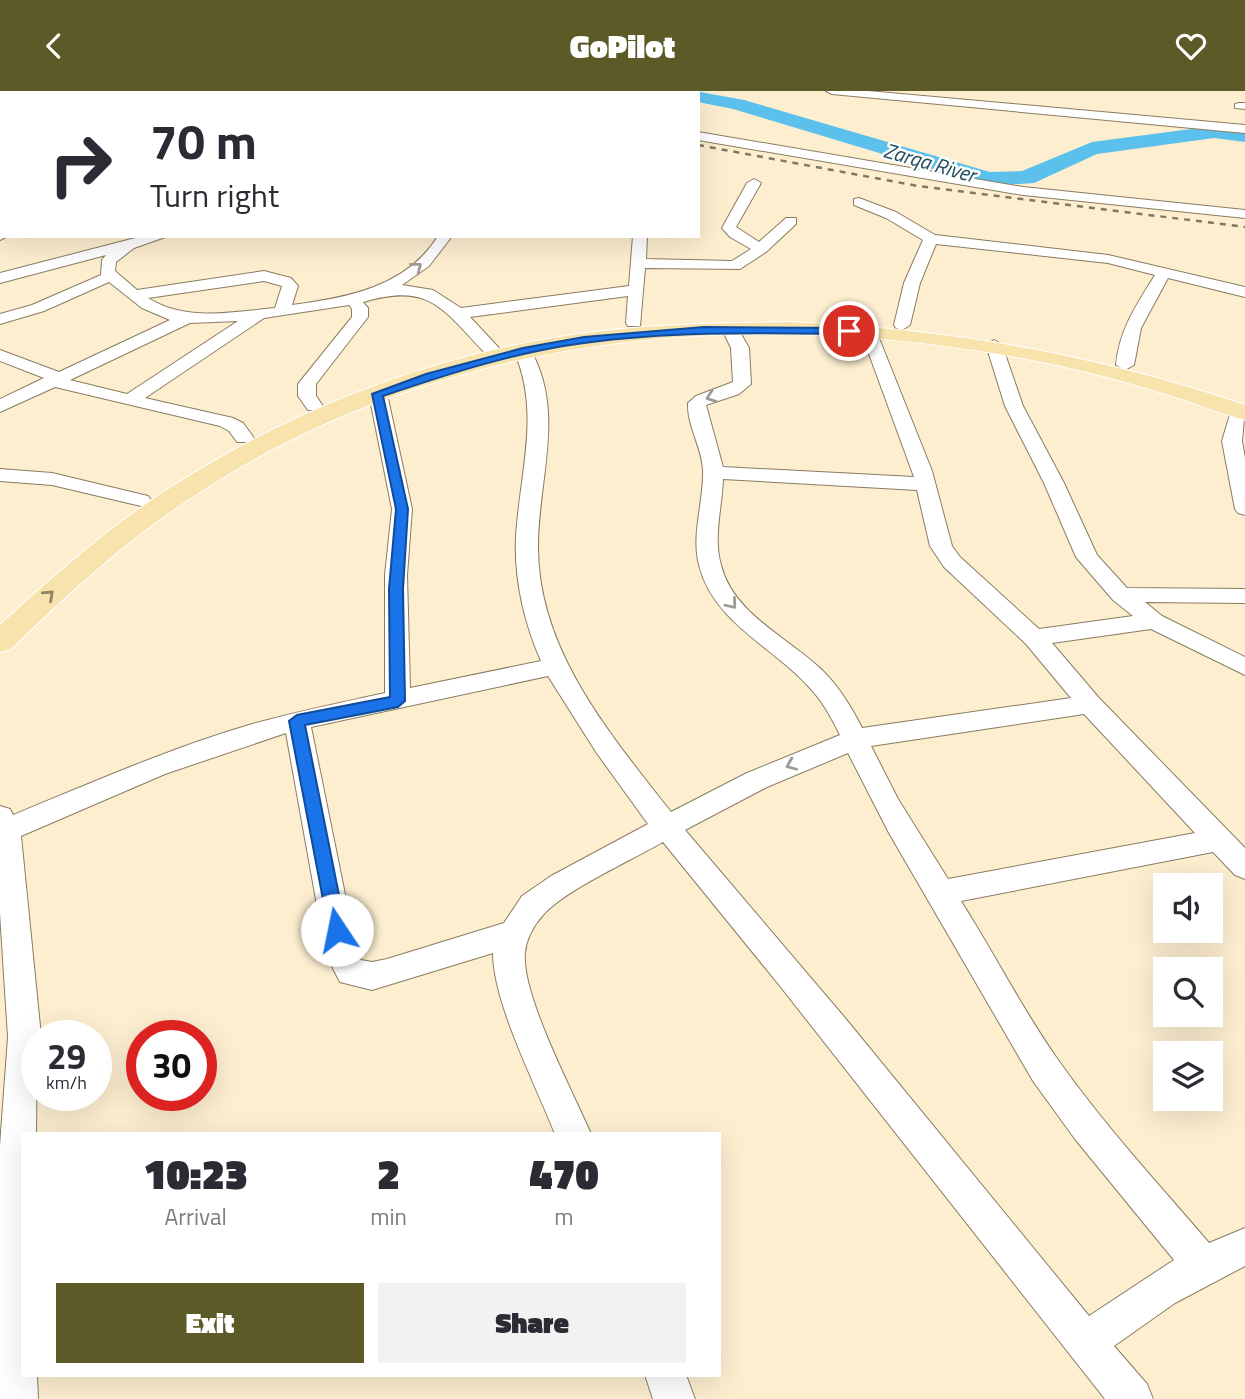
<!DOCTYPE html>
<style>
body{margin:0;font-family:"Titillium Web",sans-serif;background:#f2f2f3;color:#2b2b33;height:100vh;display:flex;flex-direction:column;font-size:26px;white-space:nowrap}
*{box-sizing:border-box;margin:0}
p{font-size:23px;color:#7c7c81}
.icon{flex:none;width:38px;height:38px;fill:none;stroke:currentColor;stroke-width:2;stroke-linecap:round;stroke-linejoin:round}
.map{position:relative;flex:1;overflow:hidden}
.sheet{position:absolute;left:21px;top:1041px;width:700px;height:245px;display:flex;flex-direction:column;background:#fff;border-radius:0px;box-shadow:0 7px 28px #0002}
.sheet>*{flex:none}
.top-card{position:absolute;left:0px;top:0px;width:700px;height:147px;box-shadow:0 7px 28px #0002;background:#fff;color:#2b2b33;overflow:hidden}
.fabs{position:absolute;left:1153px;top:782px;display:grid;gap:14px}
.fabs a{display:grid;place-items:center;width:70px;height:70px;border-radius:0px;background:#fff;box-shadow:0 7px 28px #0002;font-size:35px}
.speed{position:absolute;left:21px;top:929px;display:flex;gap:14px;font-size:35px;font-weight:700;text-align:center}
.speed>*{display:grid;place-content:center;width:91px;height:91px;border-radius:50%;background:#fff;box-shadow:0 7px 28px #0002;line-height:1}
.speed small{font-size:18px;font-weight:400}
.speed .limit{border:10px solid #d22;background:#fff;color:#111}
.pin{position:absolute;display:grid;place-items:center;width:60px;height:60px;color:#fff;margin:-30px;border:4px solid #fff;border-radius:50%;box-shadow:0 2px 7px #0007}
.me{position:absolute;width:77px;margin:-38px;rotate:349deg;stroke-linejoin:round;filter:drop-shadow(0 0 5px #0008)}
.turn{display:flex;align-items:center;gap:24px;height:147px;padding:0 35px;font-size:32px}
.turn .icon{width:91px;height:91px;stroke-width:2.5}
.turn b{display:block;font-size:49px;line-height:60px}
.eta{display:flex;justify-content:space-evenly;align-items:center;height:119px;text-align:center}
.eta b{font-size:42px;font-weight:800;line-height:49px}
.button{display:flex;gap:14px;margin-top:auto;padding:14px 35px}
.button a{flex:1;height:80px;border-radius:0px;background:#5c5b28;color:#fff;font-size:28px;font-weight:800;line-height:80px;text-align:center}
.button a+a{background:#f2f2f3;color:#2b2b33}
header{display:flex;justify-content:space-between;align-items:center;height:91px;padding:0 35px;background:#5c5b28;color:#fff;font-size:32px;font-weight:800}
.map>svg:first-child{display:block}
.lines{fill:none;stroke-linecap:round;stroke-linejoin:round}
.river{fill:#5bc1ec;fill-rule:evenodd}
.minor-casing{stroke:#8a7c61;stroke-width:2}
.major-casing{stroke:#fff;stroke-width:2}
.minor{fill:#fff;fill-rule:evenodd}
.major{fill:#f8e3ad;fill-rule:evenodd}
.rail{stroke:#807765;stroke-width:2.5;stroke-dasharray:6 6;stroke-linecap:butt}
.oneway{stroke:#9e9b95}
.oneway2{stroke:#918466}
.route{fill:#1a73e8;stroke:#114b97;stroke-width:2}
.labels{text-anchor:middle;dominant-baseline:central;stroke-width:5;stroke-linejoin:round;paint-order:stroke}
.far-water-label{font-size:21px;font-style:italic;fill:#224e60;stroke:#fdfdfd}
</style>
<header><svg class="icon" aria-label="back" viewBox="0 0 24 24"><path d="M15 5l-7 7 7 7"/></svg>GoPilot<svg class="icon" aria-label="heart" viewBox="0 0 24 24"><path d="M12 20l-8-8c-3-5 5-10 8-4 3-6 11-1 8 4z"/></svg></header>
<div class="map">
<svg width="1245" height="1308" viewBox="0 0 1245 1308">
<rect width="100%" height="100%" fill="#fdeed0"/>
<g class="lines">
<path class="river" d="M695,0L744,9L990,81L1022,80L1092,51L1214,35L1245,39V51L1214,47L1097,63L1034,92L989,95L733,18L698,11V2H691Z"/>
<g class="minor-casing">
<g id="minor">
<path d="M82,0H94L95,2H84Z"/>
<path d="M295,0H309L294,2Z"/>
<path d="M321,0H352L353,2H323Z"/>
<path d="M826,0H868L1245,34V42L832,3Z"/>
<rect x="0" y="3" width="2" height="7"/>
<path d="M1239,12H1245V18L1235,17V13Z"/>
<rect x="0" y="40" width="2" height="8"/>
<path d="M698,41L1023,96L1245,119V127L1023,104L698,49Z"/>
<path d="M2,61V69L0,70V62Z"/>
<path d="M754,88L761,92L736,136L759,151L786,127H796V133L766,161L740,178L645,177L640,235H628L626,232L628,205L470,226L499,257L490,262L484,261C442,217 429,191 363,211L368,217V226L316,293V305L323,315L320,319H308L298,305V293L352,226V218L349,214L264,227L145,307L233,327L243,332L254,347L251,351H237L229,340L220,335L55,296L0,321V308L44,287L0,270V259L59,281L170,229L142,217L109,191L44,220L0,233V223L32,214L101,184L102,169L106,164L0,192V182L143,145H168L134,157L116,171L115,180L137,199L264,180L291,187L298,195L292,214C346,207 407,196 438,145H452L429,175L402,194L433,199L461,217L629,195L633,145H647L646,168L732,170L751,158L730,146L722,137L747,92ZM264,190L282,195L275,217C233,221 186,231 148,207ZM238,230L127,303L70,289L190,232Z"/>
<rect x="0" y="98" width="2" height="8"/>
<path d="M859,107L896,121L935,144L1108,164L1245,196V206L1168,187L1141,237L1134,274L1125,279L1116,274C1119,239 1137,213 1155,184L1108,172L936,153L920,192L910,234L902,239L896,237L894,234L904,192L923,149L886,127L854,114V108Z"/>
<rect x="0" y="118" width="2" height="8"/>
<path d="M0,140L2,145H8L0,149Z"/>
<path d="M730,233L736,234L749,257L751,293L739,303L706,314L723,376L914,386L861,241L863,237H875L932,380L952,455L960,466L1039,538L1133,525L1113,509L1076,466L1044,392L1005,315L986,254L994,249L1002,254L1023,315L1064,392L1097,464L1127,497L1245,498V512L1145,511L1162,525L1245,566V584L1151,538L1052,552L1099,607L1245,757V788L1235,784L1213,761L961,810C994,862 1021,916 1056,966C1102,1032 1157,1091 1209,1152L1245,1137V1175L1175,1212L1114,1255L1147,1293L1153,1308H1105L780,895L663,751C632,769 565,799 543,824C534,834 526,848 525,862C521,903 573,1001 591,1043H555C536,994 493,912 493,862L372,899L340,891L326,864L286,642L165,683L21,745L41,945H37L36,1043H23V1284H37L38,1308H0V1055L8,946L0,822V715L10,718L13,724C91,692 168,658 249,634C294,621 340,612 385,602V484L392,418L369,303L372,299L378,298L387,303L412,418L407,484L410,597L541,570C524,531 514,488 516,445C520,381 541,321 514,260L523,255C531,257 533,262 536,270C563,329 537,396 538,458C539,555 602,633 659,706L671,721L747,682L840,644C831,626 822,609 808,595C772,555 713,531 699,474C691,443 704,411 703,379C702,356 687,335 688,312L696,305L733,291L731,257L722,238ZM723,388L917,399L930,455L944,476L1026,553L1071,607L862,637C852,617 840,597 823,580C789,547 733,523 721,474C713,446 722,417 723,388ZM548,585L596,661L648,733L551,785L522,805L504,832L387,868L372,871L361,869L357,862L311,636ZM1084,623L1195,742L948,788L898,708L871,655ZM848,662L889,742L1033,990L1075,1048L1174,1169L1089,1225L845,927L685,739L767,696Z"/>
<path d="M1240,314L1245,316L1242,350L1245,367V424L1238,422L1235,418L1222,350L1231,320Z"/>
<path d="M0,378L52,382L148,405L151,409L148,413L141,415L52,394L0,390Z"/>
<path d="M645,1284H686L695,1308H653Z"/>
</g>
</g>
<g class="major-casing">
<path id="major" d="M790,231C949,238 1094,263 1245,314V329C1221,323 1198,313 1175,306C1135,293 1094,282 1052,273C751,211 431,238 173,419C114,460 62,508 11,558L0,561V534C49,489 100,444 156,406C280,323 430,264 578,243C648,233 719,232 790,231Z"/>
</g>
<use href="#minor" class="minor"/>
<use href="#major" class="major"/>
<g class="rail">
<path d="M262,0L270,2"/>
<path d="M698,54L918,95L1245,136"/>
</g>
</g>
<defs><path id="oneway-chevron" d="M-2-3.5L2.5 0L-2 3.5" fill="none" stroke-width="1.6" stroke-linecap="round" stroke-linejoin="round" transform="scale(1.75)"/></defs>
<g class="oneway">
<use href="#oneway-chevron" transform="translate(417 176) rotate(-38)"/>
<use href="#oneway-chevron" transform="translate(711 306) rotate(161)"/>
<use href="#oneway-chevron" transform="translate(732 513) rotate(50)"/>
<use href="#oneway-chevron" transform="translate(791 674) rotate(157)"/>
</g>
<use class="oneway2" href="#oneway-chevron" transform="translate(49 504) rotate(-43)"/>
<path class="route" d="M704,236L849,237L854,240L849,243C760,242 672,240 584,252C515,261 448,283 383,305L408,418L403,498L405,610L398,616L305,634L346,839L343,845L337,847L330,845L289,630L297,624L390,606L389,498L396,418L372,303L426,283L523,257L584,246Z"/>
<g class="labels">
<g class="far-water-label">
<text transform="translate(930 71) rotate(16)">Zarqa River</text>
</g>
</g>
</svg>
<div class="fabs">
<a><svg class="icon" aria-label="sound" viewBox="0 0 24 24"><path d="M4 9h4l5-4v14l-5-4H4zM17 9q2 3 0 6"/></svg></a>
<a><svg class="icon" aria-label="search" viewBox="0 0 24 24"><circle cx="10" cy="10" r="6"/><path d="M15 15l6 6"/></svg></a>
<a><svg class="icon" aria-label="layers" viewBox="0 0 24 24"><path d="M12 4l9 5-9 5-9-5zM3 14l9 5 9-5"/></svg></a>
</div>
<div class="speed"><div>29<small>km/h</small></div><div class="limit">30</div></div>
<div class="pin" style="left:849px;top:240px;background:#d93025"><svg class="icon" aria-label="arrive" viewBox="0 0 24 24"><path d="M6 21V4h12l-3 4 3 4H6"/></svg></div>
<svg class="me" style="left:337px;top:839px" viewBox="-20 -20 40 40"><circle r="19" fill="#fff"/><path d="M0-13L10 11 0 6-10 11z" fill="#1a73e8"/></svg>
<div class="top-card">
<div class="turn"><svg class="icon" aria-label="right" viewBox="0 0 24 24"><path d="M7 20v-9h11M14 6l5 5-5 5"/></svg><div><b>70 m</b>Turn right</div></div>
</div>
<section class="sheet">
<div class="eta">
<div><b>10:23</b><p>Arrival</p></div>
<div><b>2</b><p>min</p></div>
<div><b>470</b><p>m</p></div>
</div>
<div class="button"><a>Exit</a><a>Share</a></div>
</section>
</div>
